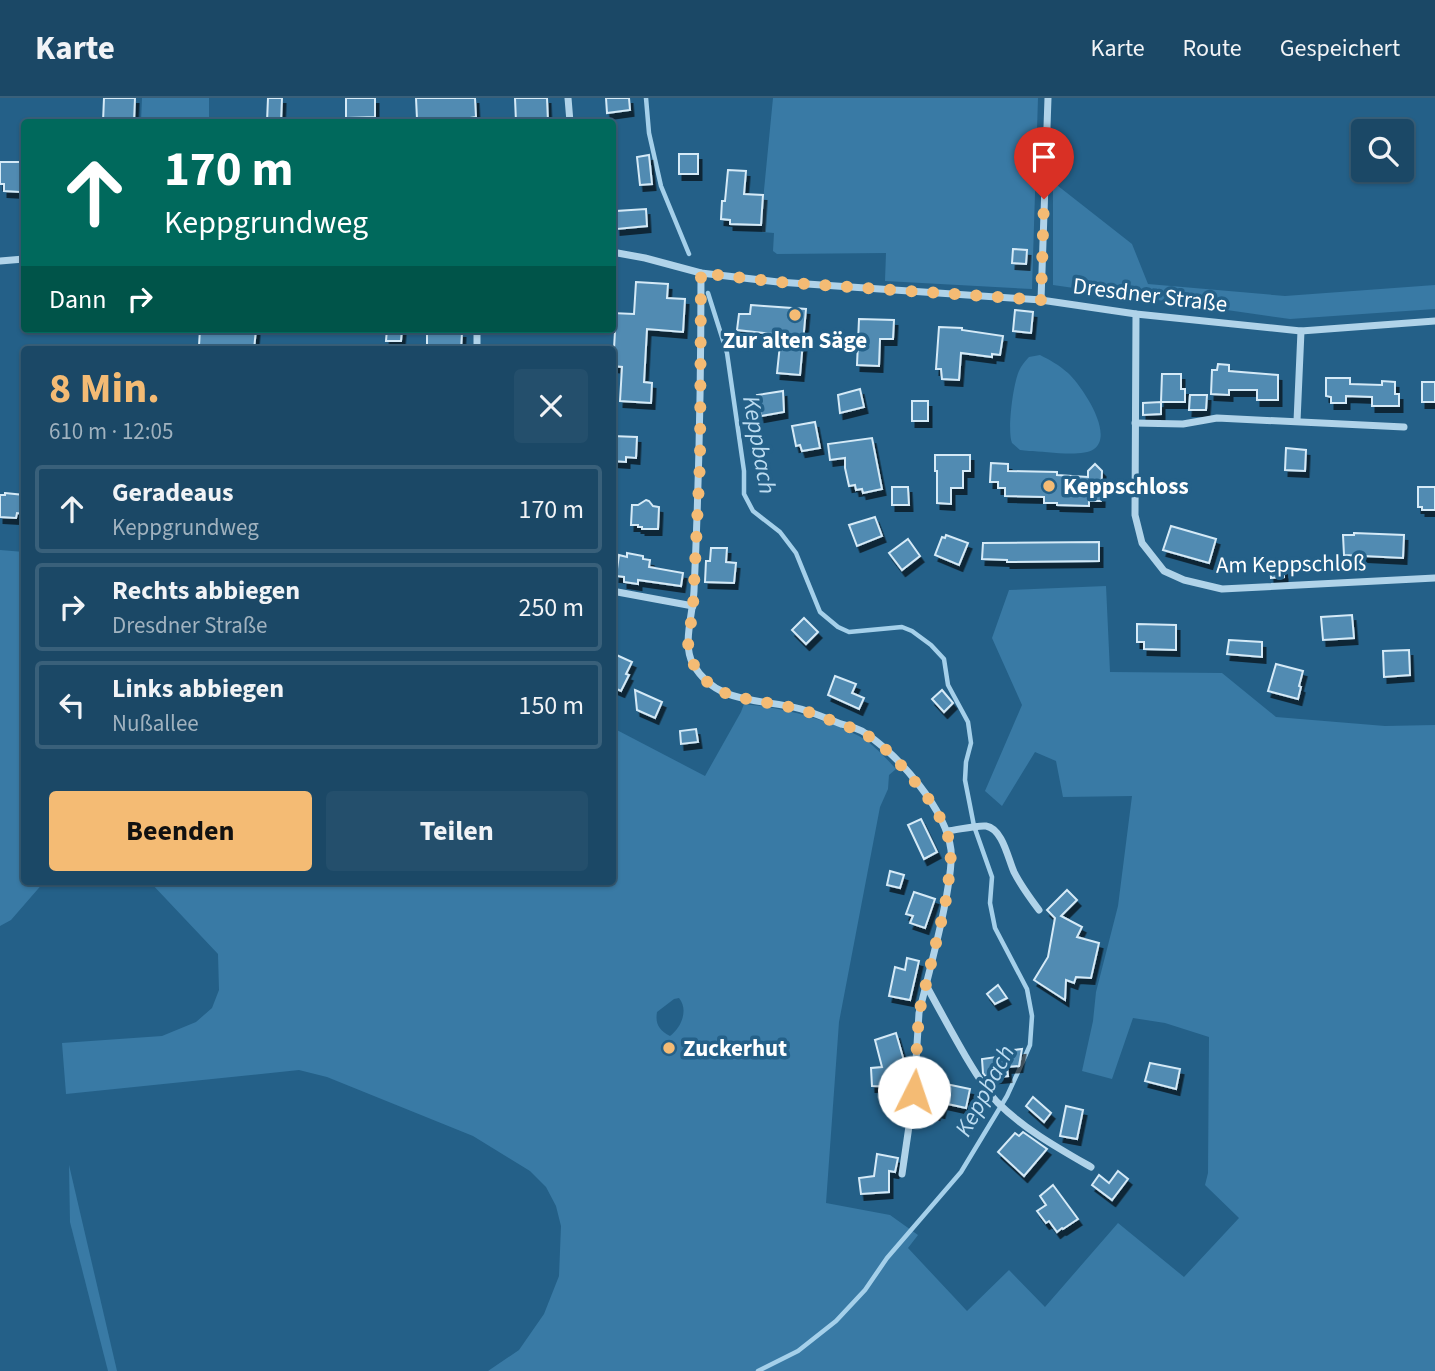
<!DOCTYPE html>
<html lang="de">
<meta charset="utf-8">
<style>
body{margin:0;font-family:"Source Sans 3",sans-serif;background:#244f6c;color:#f1f3f6;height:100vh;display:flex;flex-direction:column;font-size:26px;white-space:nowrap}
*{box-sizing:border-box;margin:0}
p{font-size:23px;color:#a0b2bf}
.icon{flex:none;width:38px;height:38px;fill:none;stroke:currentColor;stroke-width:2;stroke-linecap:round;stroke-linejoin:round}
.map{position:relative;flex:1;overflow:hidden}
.side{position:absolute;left:21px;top:248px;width:595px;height:539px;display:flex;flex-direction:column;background:#1b4866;border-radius:7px;box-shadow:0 2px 5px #0004,0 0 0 2px #39607a}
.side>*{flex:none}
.guide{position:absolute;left:21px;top:21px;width:595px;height:214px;border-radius:7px;box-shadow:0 2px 5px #0004,0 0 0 2px #39607a;background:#00695c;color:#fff;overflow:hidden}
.fabs{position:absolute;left:1351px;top:21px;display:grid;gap:14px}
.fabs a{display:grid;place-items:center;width:63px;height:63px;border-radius:7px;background:#1b4866;box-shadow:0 2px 5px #0004,0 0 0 2px #39607a;font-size:35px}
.pin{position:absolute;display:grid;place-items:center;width:60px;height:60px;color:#fff;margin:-72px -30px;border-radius:50% 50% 50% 0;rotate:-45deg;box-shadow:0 0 7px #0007}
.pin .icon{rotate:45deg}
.me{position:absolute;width:77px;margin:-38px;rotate:4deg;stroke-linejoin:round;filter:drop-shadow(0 0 5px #0008)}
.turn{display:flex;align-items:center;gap:24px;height:147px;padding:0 28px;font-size:32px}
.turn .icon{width:91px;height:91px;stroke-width:2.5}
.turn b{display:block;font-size:49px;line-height:60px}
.then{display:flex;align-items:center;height:66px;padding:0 28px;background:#0003;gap:14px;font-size:26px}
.round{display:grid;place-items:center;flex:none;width:74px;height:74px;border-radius:7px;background:#244f6c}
.head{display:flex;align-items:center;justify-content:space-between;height:119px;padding:0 28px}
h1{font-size:42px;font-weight:700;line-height:52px;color:#f4bb74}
.button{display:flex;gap:14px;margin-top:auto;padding:14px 28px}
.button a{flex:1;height:80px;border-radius:7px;background:#f4bb74;color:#111;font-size:28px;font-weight:700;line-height:80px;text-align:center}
.button a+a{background:#244f6c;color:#f1f3f6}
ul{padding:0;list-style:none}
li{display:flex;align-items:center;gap:21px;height:88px;margin:0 14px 10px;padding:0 14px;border:4px solid #39607a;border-radius:7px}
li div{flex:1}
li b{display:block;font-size:26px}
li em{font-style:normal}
header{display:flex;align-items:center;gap:42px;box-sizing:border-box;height:98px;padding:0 35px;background:#1b4866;border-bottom:2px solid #39607a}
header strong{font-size:33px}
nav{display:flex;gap:38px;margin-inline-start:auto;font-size:24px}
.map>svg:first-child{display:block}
.green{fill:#397aa5;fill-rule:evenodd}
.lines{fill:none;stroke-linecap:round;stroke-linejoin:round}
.stream{stroke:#a5d0ea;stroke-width:4.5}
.building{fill:#518bb2;stroke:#d5eaf7;stroke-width:2;filter:url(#shadow)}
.minor{stroke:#b0d3e9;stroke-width:7}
.route{stroke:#f4bb74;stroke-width:12;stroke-dasharray:0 21.6}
.poi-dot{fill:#f4bb74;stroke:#246088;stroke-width:2.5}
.labels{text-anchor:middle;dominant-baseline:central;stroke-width:7;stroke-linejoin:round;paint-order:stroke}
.street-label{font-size:23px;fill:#fff;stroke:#246088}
.poi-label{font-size:23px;font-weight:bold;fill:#fff;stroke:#246088;text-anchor:start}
.water-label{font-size:24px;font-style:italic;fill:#bcdcf1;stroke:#246088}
</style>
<header>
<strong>Karte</strong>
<nav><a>Karte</a><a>Route</a><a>Gespeichert</a></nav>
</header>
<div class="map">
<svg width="1435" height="1273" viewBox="0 0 1435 1273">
<defs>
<filter id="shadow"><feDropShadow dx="3.5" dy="6" stdDeviation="0" flood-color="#0009"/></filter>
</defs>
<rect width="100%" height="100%" fill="#246088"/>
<g class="green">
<path d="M142,0H209V24H141Z"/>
<path d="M773,0H1038L1032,191L885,183L886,155L777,156L773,153L774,135L762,134L764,92Z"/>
<path d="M1053,84L1132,146L1148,186L1285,198L1435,187V211L1290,221L1053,187Z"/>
<path d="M1040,257C1050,262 1059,267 1068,275C1081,287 1115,336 1094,351C1082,360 1044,353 1029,353L1020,352L1012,345C1007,333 1013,286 1019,273C1021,268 1025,263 1029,259Z"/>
<path d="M0,452L24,454V784H44L11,822L0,828Z"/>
<path d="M1106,488L1110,574L1222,575L1276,619L1385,628L1435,627V1273H488L519,1252L544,1216L559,1178L561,1128L556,1108L546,1089L530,1073L473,1038L327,979L299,972L66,996L62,945L162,938L196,924L212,910L219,892L218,856L150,784H612L613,630L705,678L741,614L744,606C782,610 824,620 859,638C873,646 885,659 896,671L889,677L888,691L880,709L839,924L826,1105L890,1117L918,1137L908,1150L967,1213L1009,1172L1045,1209L1118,1125L1184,1179L1239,1120L1205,1087L1208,1075L1209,939L1165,925L1133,920L1112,981L1082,973L1093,923L1096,894L1118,808L1132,698L1063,699L1056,663L1035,654L1002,708L985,693L1022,607L992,540L1009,492ZM679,900C689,912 681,930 670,938C659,932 655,926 657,914L674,901Z"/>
<path d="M69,1067L117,1273H108L70,1124Z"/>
</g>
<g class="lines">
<g class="stream">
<path d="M646,0L649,35L661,88L689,156"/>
<path d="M708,195L727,255L744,373V396L753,413L780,434L796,455L820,514L838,529L849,534L902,529L912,533L931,547L944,561L948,587L968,624L971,645L966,664L965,682L974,728L992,779L990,805L995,830L1027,891L1032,918L1030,947L1019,972L1007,998L961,1074L887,1160L865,1192L836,1223L798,1253L758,1273"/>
</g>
</g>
<g class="building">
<path d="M104,0H135L134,24H103Z"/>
<path d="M268,0H282L281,24H267Z"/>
<path d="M346,0H375V19L346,20Z"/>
<path d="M416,0H475L476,19L464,21H457V20L427,23L426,21H417Z"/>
<path d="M515,0H547L548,24H516Z"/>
<path d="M606,0H629L630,12L607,15Z"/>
<rect x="679" y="56" width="19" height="20"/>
<path d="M649,57L652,86L640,87L637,59Z"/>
<path d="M0,64H24V86H20V94L4,93V86H0Z"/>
<path d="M728,72L746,73L744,96L763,97L761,127L730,126V122L721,121L722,103H725Z"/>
<path d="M646,111L647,128L617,131L616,113Z"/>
<path d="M1013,151L1027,152L1026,166L1012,165Z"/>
<path d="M636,184L668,186L667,200L685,201L683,234L647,231L644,284L652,285L651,305L620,303L622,269L613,268L615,233H612V215L634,216Z"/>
<path d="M751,207L806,211L800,277L777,275L781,237L737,232L739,216H750Z"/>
<path d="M1015,212L1033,214L1031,235L1013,233Z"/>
<path d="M859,221L894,222L893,241H880L879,268L857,267Z"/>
<path d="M939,229L962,230V232L1003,238L1000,257L992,256V259L961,255L959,282L942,281L941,271H936Z"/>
<path d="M200,231L234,234V231H256L254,252H237L199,248Z"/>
<path d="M387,231H402L401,243H386Z"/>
<path d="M427,233L462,234L461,252H427Z"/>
<path d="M1218,266L1229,267V273L1278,277V302H1257V292H1229V297L1211,296L1212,272H1217Z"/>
<path d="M1162,276H1181V291H1185V304H1161Z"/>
<path d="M1326,280H1350V286L1382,287V283L1395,284V296H1399V308H1372V299L1346,298V305H1331V299L1326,298Z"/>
<rect x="1422" y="284" width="13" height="20"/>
<path d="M860,291L864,309L840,315L838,297Z"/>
<path d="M783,293L784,314L761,318L757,297Z"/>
<path d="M1190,297H1207L1206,312H1189Z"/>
<rect x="912" y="303" width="16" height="20"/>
<path d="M1161,304V316L1143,317V305Z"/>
<path d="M815,324L820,350L802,353L800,347L796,348L792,328Z"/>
<path d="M612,338L637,339L636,360L626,359V364L612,363Z"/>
<path d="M872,340L882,391L863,395L862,391L856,392L855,387L849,388L845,370V360L830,362L828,346Z"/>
<path d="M1286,350L1306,352L1305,373L1285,372Z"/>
<path d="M935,357H970V373H963V390H951V406L937,405V373H935Z"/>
<path d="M991,365L1008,366V373L1057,374V377L1088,379V373L1095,366L1102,373L1101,403H1089V408L1057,407V405H1044V399L1005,398V390H998V384H990Z"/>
<path d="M892,389H908L909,407H892Z"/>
<path d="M1418,389H1435V412H1422V409H1418Z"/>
<path d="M5,395L24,397V416L17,415L16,420L0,419V397H5Z"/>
<path d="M646,402L649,403L653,408L659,409L658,431H642V429H638V427H631L632,407H638Z"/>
<path d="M875,419L882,438L857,448L849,427Z"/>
<path d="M1171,428L1216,441L1209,465L1163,452Z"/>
<path d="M1354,435L1404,437L1403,460L1344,457L1343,437H1354Z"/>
<path d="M946,437L968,445L959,467L935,457L942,439L945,440Z"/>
<path d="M908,441L920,458L902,472L889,455Z"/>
<path d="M1099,444V463L1007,464V462L982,461L983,445Z"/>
<path d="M711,450H727L726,464L736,465L734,485L705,484L706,463H710Z"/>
<path d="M627,455L643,458V461L650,462L649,469L683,475L681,488L638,482V486L624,484V479L616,478L619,457L627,459Z"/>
<path d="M1270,464H1284V479L1271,480Z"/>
<path d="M1352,517L1354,540L1323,542L1321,519Z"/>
<path d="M804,520L818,534L806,546L792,532Z"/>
<path d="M1137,526L1176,527V552L1144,551V544H1137Z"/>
<path d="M1229,542L1262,544V559L1227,556Z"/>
<path d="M1409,552L1410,577L1384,579L1383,553Z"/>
<path d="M612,555L632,564L626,576L629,577L621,593L612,589Z"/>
<path d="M1276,566L1303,573L1299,588L1301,589L1298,601L1268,593Z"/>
<path d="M835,578L856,586L852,595L864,600L859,611L828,597Z"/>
<path d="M635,592L662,604L655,620L637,612Z"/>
<path d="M942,592L953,605L944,614L932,601Z"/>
<path d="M696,631L698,644L681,646L680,633Z"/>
<path d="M921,721L937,754L924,761L908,727Z"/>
<path d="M890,773L904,777L900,790L887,787Z"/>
<path d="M1067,792L1077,802L1061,818L1082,829L1077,839L1099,845L1091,880L1076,879L1074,885L1066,882L1065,902L1034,882L1048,859L1055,820L1047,812Z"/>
<path d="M914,794L935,801L925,830L910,825L913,818L906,816Z"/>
<path d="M907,860L919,863L910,902L889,898L895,869L905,872Z"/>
<path d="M998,887L1007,900L995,906L987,896Z"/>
<path d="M896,935L909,980L908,989L872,988L871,970L882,969L875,942Z"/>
<path d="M1022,951L1019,968L1007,969L1008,978L987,980L983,975L982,961L1004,958V953Z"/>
<path d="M1150,965L1180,971L1176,991L1145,983Z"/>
<path d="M927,982L970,991L966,1010L943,1005L941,1014L937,1013L936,1016L921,1013Z"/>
<path d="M1033,999L1051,1015L1044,1024L1026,1008Z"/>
<path d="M1066,1008L1083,1012L1077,1041L1060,1038Z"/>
<path d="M1023,1034L1047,1051L1024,1078L998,1054L1015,1035L1019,1038Z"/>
<path d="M877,1056L898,1060L895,1074L889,1073V1094L861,1096L859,1080L874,1078Z"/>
<path d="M1118,1073L1128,1081L1112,1102L1092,1087L1099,1077L1109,1085Z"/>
<path d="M1053,1087L1078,1121L1063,1131L1062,1130L1057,1134L1049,1123L1046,1125L1037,1113L1046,1107L1040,1098Z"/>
</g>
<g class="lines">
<g class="minor">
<path d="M568,0L570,24"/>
<path d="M612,154L645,160L701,175L778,184L1041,202L1136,216L1301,233L1435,223"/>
<path d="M0,163L24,161"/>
<path d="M701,175C701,282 699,387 694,493C693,515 682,547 693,566C717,608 761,600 801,611C814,615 828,621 841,626C849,628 858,630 865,635C899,658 946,711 951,752C952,764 950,777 948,789C943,822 934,855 926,887C939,911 952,935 966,959C975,974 985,991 997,1004C1024,1031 1058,1050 1091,1069"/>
<path d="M1041,202L1048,0"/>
<path d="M1136,216L1135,417L1142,445L1164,473L1184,482L1222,491L1435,480"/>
<path d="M477,231V252"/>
<path d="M1297,323L1301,233"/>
<path d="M1135,325L1183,326L1217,320L1404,329"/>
<path d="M612,493L693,508"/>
<path d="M947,733C957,732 977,727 986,728C1003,731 1008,761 1014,774C1021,788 1030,800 1039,812"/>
<path d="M902,1076L914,994L919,915L926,887"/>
</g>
</g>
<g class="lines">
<path class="route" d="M914,994L919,915L945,808L950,772L951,754L947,733L939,718L931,704L907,674L890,655L863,634L800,611L731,598L711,588L700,576L692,564L688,548L693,508L700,364L701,175L778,184L1041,202L1044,101"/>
</g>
<g class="poi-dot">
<circle cx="795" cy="217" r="7"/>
<circle cx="1049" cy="388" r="7"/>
<circle cx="669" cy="950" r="7"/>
</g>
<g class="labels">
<g class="street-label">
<text transform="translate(1150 197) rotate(7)">Dresdner Straße</text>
<text transform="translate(1291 466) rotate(-1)">Am Keppschloß</text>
</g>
<g class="poi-label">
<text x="795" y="242" text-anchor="middle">Zur alten Säge</text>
<text x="1063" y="388">Keppschloss</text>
<text x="683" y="950">Zuckerhut</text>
</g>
<g class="water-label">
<text transform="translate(759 347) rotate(80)">Keppbach</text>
<text transform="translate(985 993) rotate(-62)">Keppbach</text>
</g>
</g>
</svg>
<div class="fabs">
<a><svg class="icon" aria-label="search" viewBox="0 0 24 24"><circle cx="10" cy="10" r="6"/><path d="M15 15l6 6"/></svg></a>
</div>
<div class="pin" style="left:1044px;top:101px;background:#d93025"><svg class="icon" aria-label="arrive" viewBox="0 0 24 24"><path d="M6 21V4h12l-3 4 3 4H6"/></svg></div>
<svg class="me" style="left:914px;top:994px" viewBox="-20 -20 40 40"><circle r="19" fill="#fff"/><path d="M0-13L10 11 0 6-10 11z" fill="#f4bb74"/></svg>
<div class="guide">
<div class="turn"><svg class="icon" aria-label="ahead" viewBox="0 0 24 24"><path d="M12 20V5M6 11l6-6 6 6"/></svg><div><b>170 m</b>Keppgrundweg</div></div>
<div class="then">Dann<svg class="icon" aria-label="right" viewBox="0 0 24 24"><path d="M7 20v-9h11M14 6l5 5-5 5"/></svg></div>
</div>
<section class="side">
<div class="head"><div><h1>8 Min.</h1><p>610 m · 12:05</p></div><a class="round"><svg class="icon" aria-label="close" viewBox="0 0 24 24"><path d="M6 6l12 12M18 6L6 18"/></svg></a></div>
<ul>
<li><svg class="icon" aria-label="ahead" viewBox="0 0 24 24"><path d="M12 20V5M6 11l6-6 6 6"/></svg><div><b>Geradeaus</b><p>Keppgrundweg</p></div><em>170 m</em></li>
<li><svg class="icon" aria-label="right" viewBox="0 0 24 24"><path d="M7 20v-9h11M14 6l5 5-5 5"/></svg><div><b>Rechts abbiegen</b><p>Dresdner Straße</p></div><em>250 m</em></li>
<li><svg class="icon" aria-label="left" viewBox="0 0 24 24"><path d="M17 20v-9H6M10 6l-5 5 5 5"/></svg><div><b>Links abbiegen</b><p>Nußallee</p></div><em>150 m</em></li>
</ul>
<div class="button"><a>Beenden</a><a>Teilen</a></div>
</section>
</div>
